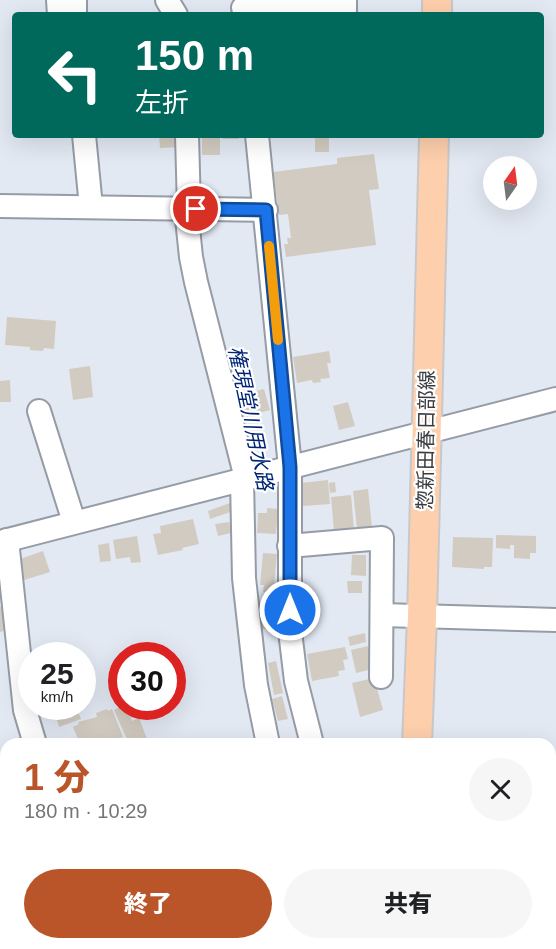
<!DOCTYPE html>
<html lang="ja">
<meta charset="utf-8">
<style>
body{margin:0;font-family:Helvetica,"Noto Sans JP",sans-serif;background:#f6f6f6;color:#202124;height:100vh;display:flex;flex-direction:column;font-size:22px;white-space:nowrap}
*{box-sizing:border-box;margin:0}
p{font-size:20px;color:#757577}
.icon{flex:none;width:33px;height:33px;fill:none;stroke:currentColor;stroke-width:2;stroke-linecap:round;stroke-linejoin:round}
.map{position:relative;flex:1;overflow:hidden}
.sheet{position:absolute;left:0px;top:738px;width:556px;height:212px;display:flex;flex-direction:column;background:#fff;border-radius:18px 18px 0 0;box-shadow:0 6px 24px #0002}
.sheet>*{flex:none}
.top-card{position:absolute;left:12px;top:12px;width:532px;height:126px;border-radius:6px;box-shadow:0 6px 24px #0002;background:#00695c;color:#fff;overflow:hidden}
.needle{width:39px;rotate:14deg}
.fabs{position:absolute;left:483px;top:156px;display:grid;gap:12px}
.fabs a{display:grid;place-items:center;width:54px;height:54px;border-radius:50%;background:#fff;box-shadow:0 6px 24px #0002;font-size:30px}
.speed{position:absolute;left:18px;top:642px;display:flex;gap:12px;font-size:30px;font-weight:700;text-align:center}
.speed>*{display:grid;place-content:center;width:78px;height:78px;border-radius:50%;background:#fff;box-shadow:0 6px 24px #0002;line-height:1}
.speed small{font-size:15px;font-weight:400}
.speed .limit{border:9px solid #d22;background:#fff;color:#111}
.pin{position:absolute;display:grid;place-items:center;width:51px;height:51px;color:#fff;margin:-26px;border:3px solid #fff;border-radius:50%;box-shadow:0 2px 6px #0007}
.me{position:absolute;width:66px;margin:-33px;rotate:0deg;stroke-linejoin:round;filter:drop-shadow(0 0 4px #0008)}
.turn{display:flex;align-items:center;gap:21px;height:126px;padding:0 24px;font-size:27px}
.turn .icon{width:78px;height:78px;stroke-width:2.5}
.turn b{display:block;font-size:42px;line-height:51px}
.round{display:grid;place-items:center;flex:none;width:63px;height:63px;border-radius:32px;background:#f6f6f6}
.summary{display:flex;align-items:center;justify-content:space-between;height:102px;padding:0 24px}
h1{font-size:36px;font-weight:800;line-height:45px;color:#ba5429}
.button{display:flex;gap:12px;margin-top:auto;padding:12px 24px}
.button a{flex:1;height:69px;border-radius:36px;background:#ba5429;color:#fff;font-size:24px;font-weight:800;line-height:69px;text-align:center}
.button a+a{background:#f6f6f6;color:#202124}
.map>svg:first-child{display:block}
.building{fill:#d2cbc1}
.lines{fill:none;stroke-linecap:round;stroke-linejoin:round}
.minor-casing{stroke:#959ca5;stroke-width:26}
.major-casing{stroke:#c8c8ca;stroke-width:32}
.minor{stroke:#fff;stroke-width:22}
.major{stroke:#fecfad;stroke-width:28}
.route-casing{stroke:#114b97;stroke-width:15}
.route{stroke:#1a73e8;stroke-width:10}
.slow{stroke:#f59e0b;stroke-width:10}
.labels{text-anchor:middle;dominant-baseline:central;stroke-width:4.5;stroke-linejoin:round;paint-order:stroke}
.street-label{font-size:20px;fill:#3a3c40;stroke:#fff}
.water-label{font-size:21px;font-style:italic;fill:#002575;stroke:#fff}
</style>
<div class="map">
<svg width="556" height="949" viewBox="0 0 556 949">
<rect width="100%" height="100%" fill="#e2e9f3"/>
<g class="building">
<path d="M159,135H180L181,147L160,148Z"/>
<rect x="202" y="135" width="18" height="20"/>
<rect x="223" y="135" width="16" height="4"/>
<rect x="315" y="135" width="14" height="17"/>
<path d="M374,154L379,189L369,190L376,245L286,257L284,244H288L287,238H291L288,214L279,215L273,172L337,164V158Z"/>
<path d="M7,317L56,321L54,349L44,348L43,351L30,350V347L5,345Z"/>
<path d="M329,351L331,363H327L330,378L320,379L321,382L313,383L312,380L297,383L293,357Z"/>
<path d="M90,366L93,397L73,400L69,369Z"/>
<path d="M10,380L11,402H0V381Z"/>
<path d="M264,389L270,410L259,413L260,419L248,422L241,395Z"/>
<path d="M348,402L355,426L339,430L333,406Z"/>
<path d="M328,480L330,504L303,506L301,483Z"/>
<path d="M335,482L336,492L330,493L329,483Z"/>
<path d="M368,489L372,528L357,529L353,491Z"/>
<path d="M351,495L354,530L334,532L331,497Z"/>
<path d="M230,503L233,511L210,519L208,511Z"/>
<path d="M267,508L278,509L276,534L257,533L258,513H267Z"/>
<path d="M193,519L199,544L182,548L183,550L158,555L153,534L161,533L160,526Z"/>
<path d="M229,522L231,533L218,536L215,524Z"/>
<path d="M496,535L536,536V553H530V559L514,558V545H510V549L496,548Z"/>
<path d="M137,536L141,562L131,563L130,557L116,559L113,540Z"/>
<path d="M453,537L493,538L492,567H484V569L452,567Z"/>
<path d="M109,543L111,561L100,562L98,545Z"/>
<path d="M43,551L50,572L24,580L17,560Z"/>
<path d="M263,553L277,554L274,586H271L270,593L263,592L264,585H260Z"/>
<path d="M352,555H366V576L351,575Z"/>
<path d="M347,581H362V593H348Z"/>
<path d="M263,602L274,603L273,629H262Z"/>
<path d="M2,606L8,630L0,632V607Z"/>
<path d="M365,633L366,642L350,646L348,637Z"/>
<path d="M368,646L373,669L356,673L351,650Z"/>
<path d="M345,647L348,659L343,660L345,670L338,671L339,676L312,681L307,654Z"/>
<path d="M276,661L283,693L274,695L268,663Z"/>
<path d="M374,678L383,710L360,717L352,683Z"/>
<path d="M282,696L288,719L278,721L272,699Z"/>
<path d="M122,706H126L132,721L139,718L149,744H129L114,710Z"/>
<path d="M76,707L81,719L59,727L55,714Z"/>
<path d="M107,709L108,711L112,709L123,737L111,741L112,744H80L73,727L79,724L78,722L97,717L96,713Z"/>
</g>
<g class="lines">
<g class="minor-casing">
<g id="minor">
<path d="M58,0L59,15"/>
<path d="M167,0L176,15"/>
<path d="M243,8L345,10V0"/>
<path d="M75,15V0"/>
<path d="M84,135L91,207"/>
<path d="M187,135L189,209"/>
<path d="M257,135L290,467V631L296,681L312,744"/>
<path d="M0,206L266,210"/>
<path d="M186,209L191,257L196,282L246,478"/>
<path d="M39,411L74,522"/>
<path d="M242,479L244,578L256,685L268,744"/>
<path d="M7,540L25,710L35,744"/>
<path d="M0,542L556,399"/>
<path d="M289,546L382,538L381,677"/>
<path d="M382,615L556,620"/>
<path d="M95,944L96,949"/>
<path d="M353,944L356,949"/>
<path d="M267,949L285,944"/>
</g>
</g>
<g class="major-casing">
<g id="major">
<path d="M437,15V0"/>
<path d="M417,744L422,617L434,135"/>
<path d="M410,949V944"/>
</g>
</g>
<use href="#minor" class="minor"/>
<use href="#major" class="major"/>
</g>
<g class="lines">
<g class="route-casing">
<path id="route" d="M196,209L266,210L290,467V610"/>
</g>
<use href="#route" class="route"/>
<path class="slow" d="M269,246L278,340"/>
</g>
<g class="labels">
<g class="street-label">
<text transform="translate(426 440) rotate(-89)">惣新田春日部線</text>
</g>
<g class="water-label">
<text transform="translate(251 418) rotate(78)">権現堂川用水路</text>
</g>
</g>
</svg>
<div class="fabs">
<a><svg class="needle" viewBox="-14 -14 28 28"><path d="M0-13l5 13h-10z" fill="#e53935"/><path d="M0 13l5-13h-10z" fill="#757577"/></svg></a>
</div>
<div class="speed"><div>25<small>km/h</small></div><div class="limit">30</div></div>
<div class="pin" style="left:196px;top:209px;background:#d93025"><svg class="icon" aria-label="arrive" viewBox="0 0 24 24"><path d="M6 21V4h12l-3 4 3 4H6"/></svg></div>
<svg class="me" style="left:290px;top:610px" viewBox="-20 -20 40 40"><circle r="17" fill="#1a73e8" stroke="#fff" stroke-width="3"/><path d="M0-11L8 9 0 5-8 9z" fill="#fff"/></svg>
<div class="top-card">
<div class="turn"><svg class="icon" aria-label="left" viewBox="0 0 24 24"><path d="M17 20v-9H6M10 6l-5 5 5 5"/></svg><div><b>150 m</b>左折</div></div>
</div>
<section class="sheet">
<div class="summary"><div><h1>1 分</h1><p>180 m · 10:29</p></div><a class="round"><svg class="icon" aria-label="close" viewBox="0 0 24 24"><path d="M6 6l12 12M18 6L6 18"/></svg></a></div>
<div class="button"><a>終了</a><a>共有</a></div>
</section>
</div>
